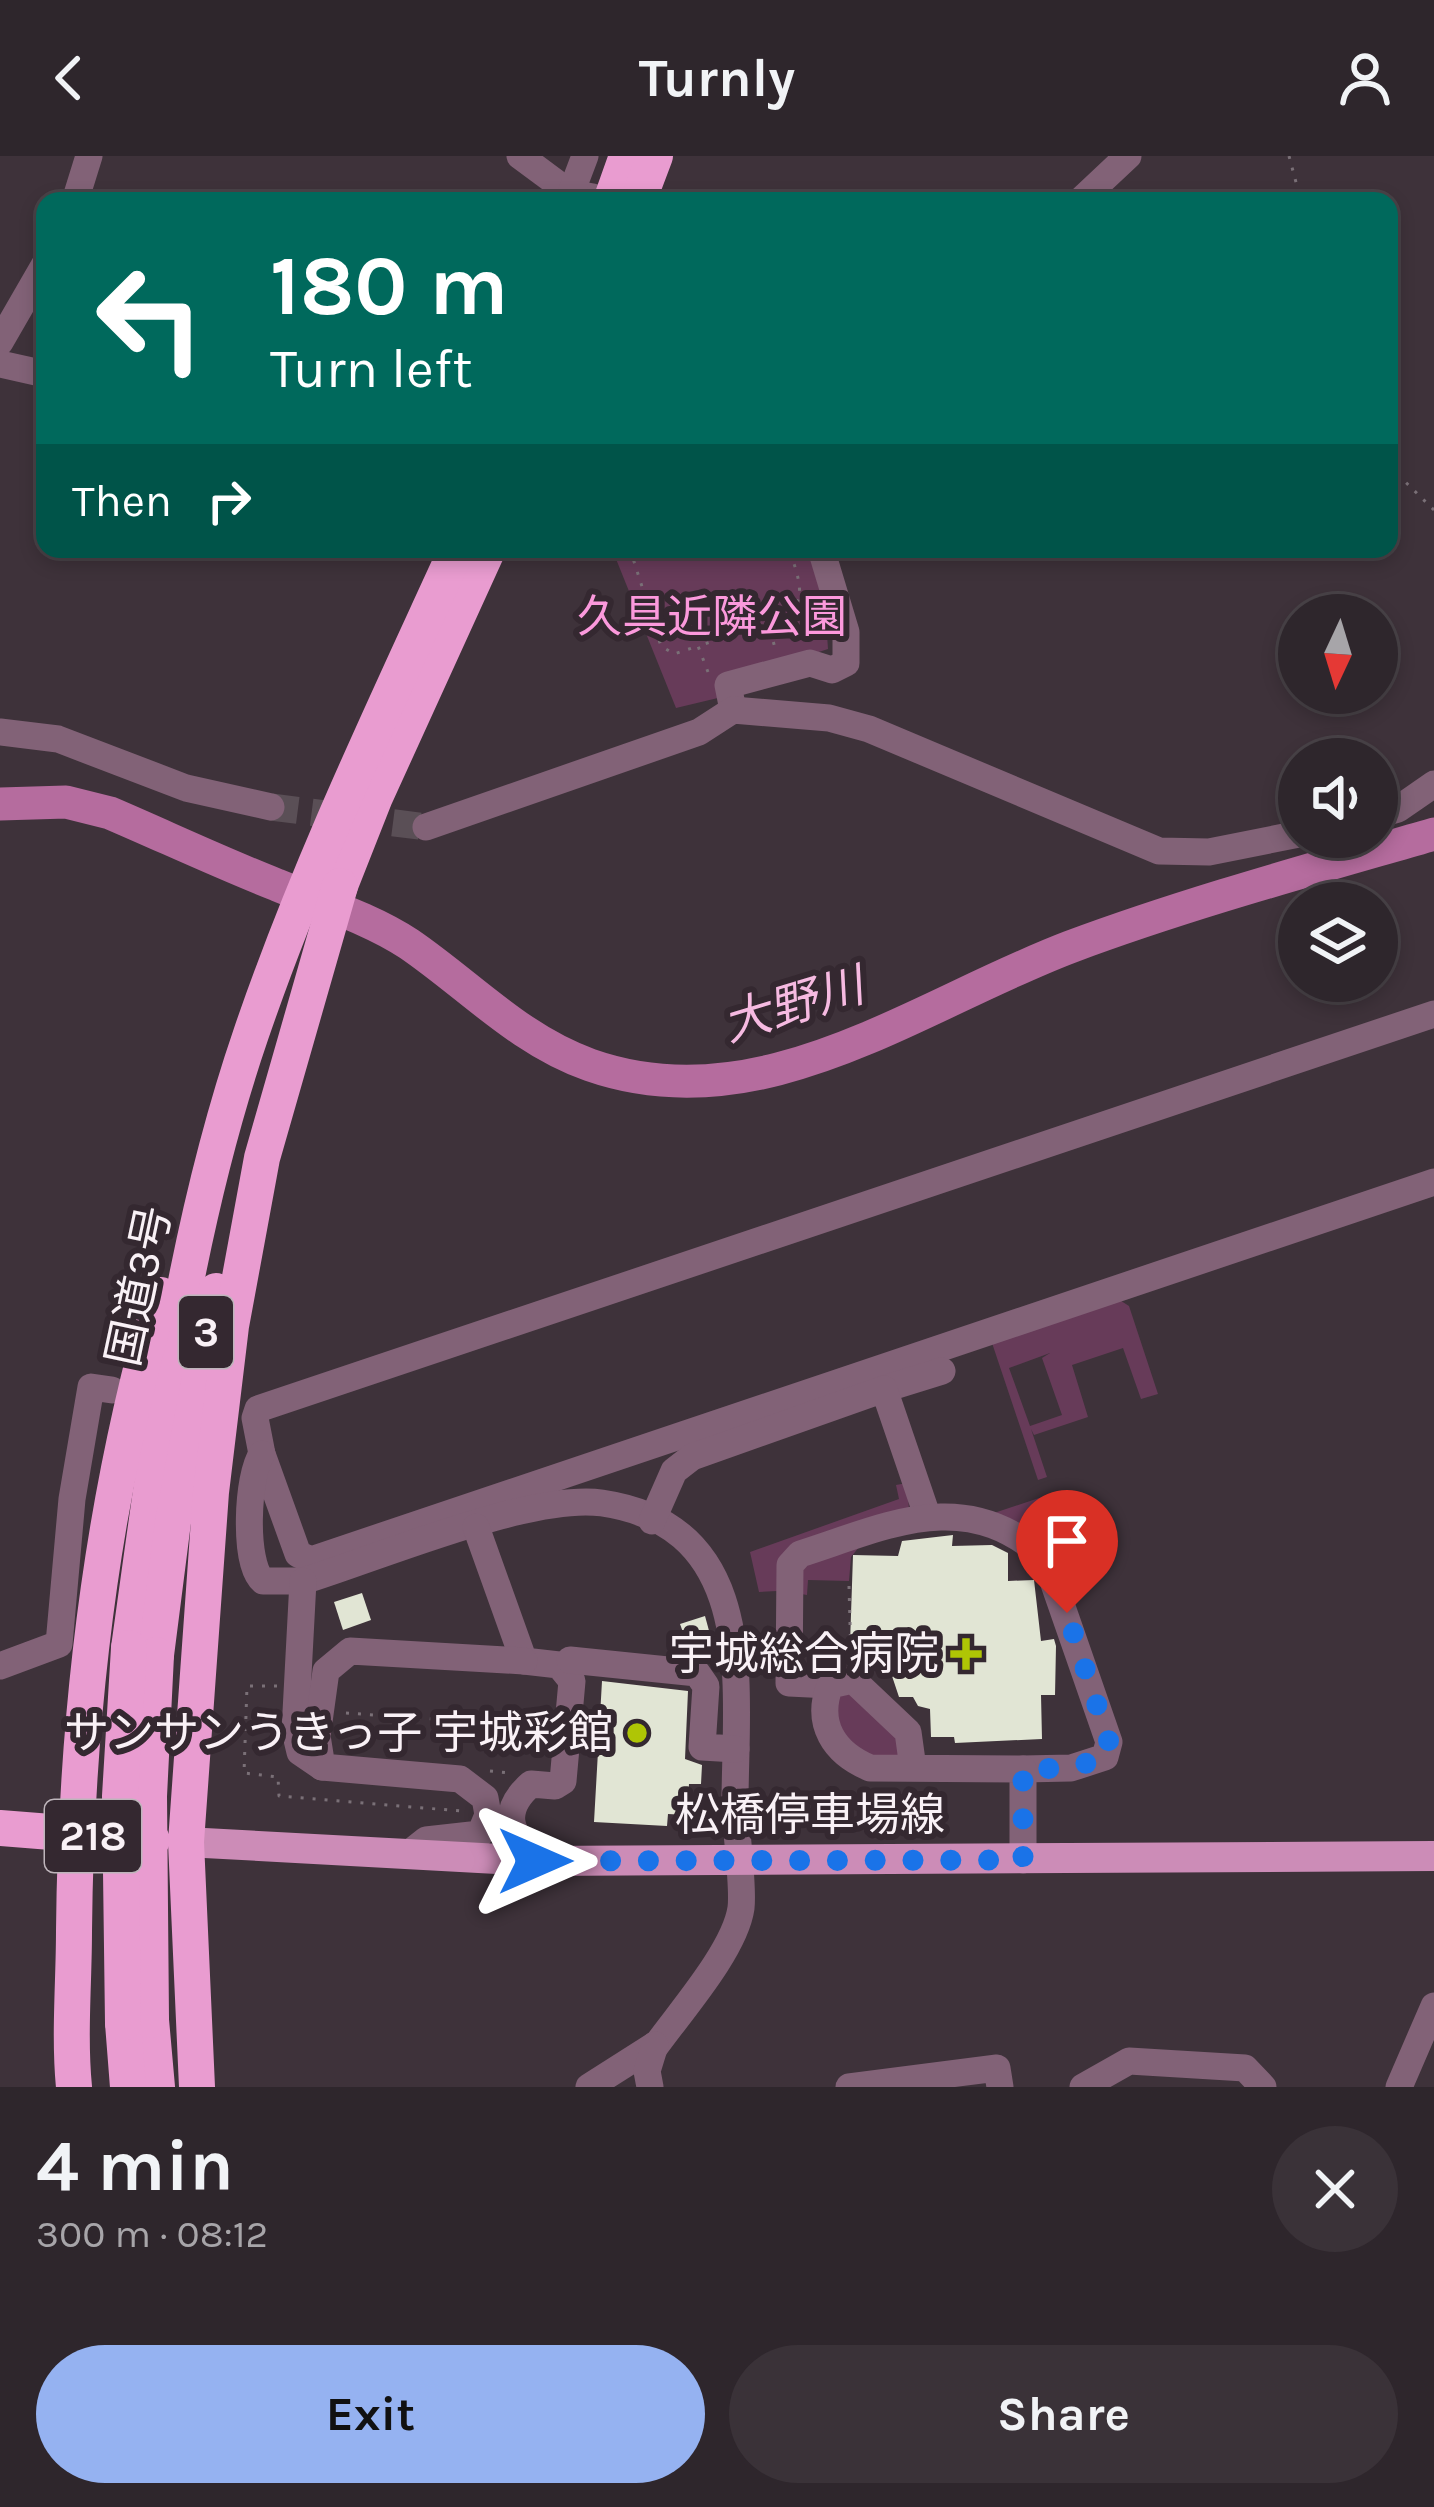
<!DOCTYPE html>
<meta charset="utf-8">
<style>
body{margin:0;font-family:Karla,"Noto Sans JP",sans-serif;background:#3a3238;color:#f1f3f6;height:100vh;display:flex;flex-direction:column;font-size:45px;white-space:nowrap}
*{box-sizing:border-box;margin:0}
p{font-size:39px;color:#a7a5a9}
.icon{flex:none;width:66px;height:66px;fill:none;stroke:currentColor;stroke-width:2;stroke-linecap:round;stroke-linejoin:round}
.map{position:relative;height:1931px;overflow:hidden}
.sheet{display:flex;flex-direction:column;background:#2e262c;flex:1}
.sheet>*{flex:none}
.top-card{position:absolute;left:36px;top:36px;width:1362px;height:366px;border-radius:24px;box-shadow:0 6px 18px #0003,0 0 0 3px #494348;background:#00695c;color:#fff;overflow:hidden}
.needle{width:78px;rotate:184deg}
.controls{position:absolute;left:1278px;top:438px;display:grid;gap:24px}
.controls a{display:grid;place-items:center;width:120px;height:120px;border-radius:50%;background:#2e262c;box-shadow:0 6px 18px #0003,0 0 0 3px #494348;font-size:60px}
.pin{position:absolute;display:grid;place-items:center;width:102px;height:102px;color:#fff;margin:-123px -51px;border-radius:50% 50% 50% 0;rotate:-45deg;box-shadow:0 0 12px #0007}
.pin .icon{rotate:45deg}
.me{position:absolute;width:132px;margin:-66px;rotate:90deg;stroke-linejoin:round;filter:drop-shadow(0 0 9px #0008)}
.turn{display:flex;align-items:center;gap:42px;height:252px;padding:0 36px;font-size:54px}
.turn .icon{width:156px;height:156px;stroke-width:2.5}
.turn b{display:block;font-size:84px;line-height:102px}
.then{display:flex;align-items:center;height:114px;padding:0 36px;background:#0003;gap:24px;font-size:45px}
.round{display:grid;place-items:center;flex:none;width:126px;height:126px;border-radius:63px;background:#3a3238}
.head{display:flex;align-items:center;justify-content:space-between;height:204px;padding:0 36px}
h1{font-size:72px;font-weight:700;line-height:90px}
.action{display:flex;gap:24px;margin-top:auto;padding:24px 36px}
.action a{flex:1;height:138px;border-radius:72px;background:#95b2f1;color:#111;font-size:48px;font-weight:700;line-height:138px;text-align:center}
.action a+a{background:#3a3238;color:#f1f3f6}
header{display:flex;justify-content:space-between;align-items:center;height:156px;padding:0 36px;background:#2e262c;font-size:54px;font-weight:700}
.map>svg:first-child{display:block}
.green{fill:#673b59;fill-rule:evenodd}
.lines{fill:none;stroke-linecap:round;stroke-linejoin:round}
.river{stroke:#b56c9e;stroke-width:33}
.building{fill:#e1e5d4}
.minor-tunnel{stroke:#5a4f56;stroke-width:27;stroke-dasharray:27 14;stroke-linecap:butt}
.path{stroke:#7a7077;stroke-width:3;stroke-dasharray:3 9;stroke-linecap:butt}
.minor{stroke:#826277;stroke-width:27}
.major{stroke:#cc8cb7;stroke-width:30}
.highway{stroke:#e99cd0;stroke-width:36}
.highway-bridge{stroke:#e99cd0;stroke-width:36}
.route{stroke:#1a73e8;stroke-width:21;stroke-dasharray:0 37.8}
.poi-dot{fill:#afc505;stroke:#342830;stroke-width:4.5}
.labels{text-anchor:middle;dominant-baseline:central;stroke-width:12;stroke-linejoin:round;paint-order:stroke}
.shield{fill:#342830;stroke:#beb5bb;stroke-width:3}
.shield-label{font-size:42px;font-weight:bold;fill:#f9f1f6}
.park-label{font-size:45px;fill:#fb99dc;stroke:#342830}
.street-label{font-size:45px;fill:#f9f1f6;stroke:#342830}
.poi-label{font-size:45px;fill:#f9f1f6;stroke:#342830;text-anchor:end}
.water-label{font-size:48px;font-style:italic;fill:#f6bae1;stroke:#342830}
</style>
<header><svg class="icon" aria-label="back" viewBox="0 0 24 24"><path d="M15 5l-7 7 7 7"/></svg>Turnly<svg class="icon" aria-label="person" viewBox="0 0 24 24"><circle cx="12" cy="8" r="4"/><path d="M4 21q1-7 8-7t8 7"/></svg></header>
<div class="map">
<svg width="1434" height="1931" viewBox="0 0 1434 1931">
<rect width="100%" height="100%" fill="#3e323a"/>
<g class="green">
<path d="M612,393H809L824,435L828,493L718,529L722,541L676,552Z"/>
<path d="M1118,1143L1129,1150L1158,1238L1141,1243L1123,1192L1072,1209L1088,1261L1034,1279L1031,1273L1047,1321L1038,1324L991,1184ZM1050,1197L1042,1202L1062,1259L1030,1270L1009,1212Z"/>
<path d="M907,1327L909,1353L792,1395L777,1435L759,1436L750,1396L899,1343L896,1329Z"/>
<path d="M1054,1337L1058,1355L1017,1370L994,1357Z"/>
<path d="M859,1391L851,1401L849,1425L808,1424L807,1439L795,1437L797,1412Z"/>
<path d="M846,1533L900,1582V1603L864,1601L834,1570L835,1536Z"/>
</g>
<g class="lines">
<path class="river" d="M0,648L66,646L110,657C166,681 221,707 277,729C320,747 370,762 409,788C469,829 519,884 590,909C761,969 917,849 1070,791C1188,747 1313,713 1434,678"/>
</g>
<g class="building">
<path d="M953,1379L952,1390L992,1389L1008,1397V1425L1034,1424L1041,1485L1054,1483L1056,1490L1055,1539H1041L1042,1583L955,1587L954,1581H931L930,1553L918,1550L913,1541H899L889,1511L854,1506L855,1489L850,1488L853,1399L898,1400L902,1385Z"/>
<path d="M362,1437L371,1464L343,1474L334,1446Z"/>
<path d="M705,1460L714,1493L691,1498L680,1468Z"/>
<path d="M602,1525L688,1535L685,1603L702,1609L701,1628H689L687,1659L668,1658L667,1670L594,1666Z"/>
</g>
<g class="lines">
<path class="minor-tunnel" d="M271,651L426,671"/>
<g class="path">
<path d="M1289,0L1301,45"/>
<path d="M1389,310L1434,354"/>
<path d="M630,393L661,490L674,498L698,490"/>
<path d="M770,468C811,453 801,428 789,393"/>
<path d="M708,516L698,490L768,468L776,495"/>
<path d="M849,1430L851,1504"/>
<path d="M277,1530H247L244,1617L278,1621L279,1640L461,1655"/>
<path d="M346,1557L546,1571"/>
<path d="M490,1615L511,1617"/>
<path d="M930,1638V1666"/>
</g>
<g class="minor">
<path d="M520,0L570,37L593,41"/>
<path d="M75,45L89,0"/>
<path d="M568,45L585,0"/>
<path d="M1080,45L1128,0"/>
<path d="M0,186L45,108"/>
<path d="M0,208L45,218"/>
<path d="M733,554L728,529L810,507L832,514L846,507V476L821,393"/>
<path d="M0,576L58,583L186,632L271,651"/>
<path d="M1377,659L1398,653L1434,628"/>
<path d="M426,671L699,576L733,554L829,562L869,573L1159,695L1209,696L1299,678"/>
<path d="M1434,858L258,1253L255,1262L262,1298L298,1398L311,1404L1434,1026"/>
<path d="M884,1233L942,1215"/>
<path d="M262,1298C247,1319 243,1408 263,1425H303C378,1402 530,1337 602,1347C758,1370 736,1526 735,1643C735,1673 744,1728 741,1752C735,1794 680,1856 655,1891"/>
<path d="M652,1365L674,1315L692,1301L884,1233L927,1359"/>
<path d="M476,1371L524,1505L559,1509L572,1525L563,1625L555,1630L531,1628C499,1656 511,1677 535,1705"/>
<path d="M303,1425L295,1575L300,1596L322,1611"/>
<path d="M570,1504L697,1517L706,1530L702,1591L736,1593"/>
<path d="M0,1510L59,1488L72,1343L91,1231L112,1234"/>
<path d="M830,1529L789,1527L790,1409L800,1398C888,1370 965,1329 1045,1402L1109,1586L1105,1601L1071,1612L1023,1613"/>
<path d="M913,1612L908,1576L853,1524L830,1529C815,1568 834,1597 870,1612L1023,1613V1704"/>
<path d="M407,1699L426,1684L480,1678L488,1659L485,1642L460,1623L322,1611L317,1580L326,1515L350,1495L524,1505"/>
<path d="M589,1931L655,1889"/>
<path d="M650,1931L647,1915L655,1889"/>
<path d="M849,1931L997,1912L1000,1931"/>
<path d="M1083,1931L1129,1905L1245,1912L1263,1931"/>
<path d="M1399,1931L1434,1850"/>
</g>
<path class="major" d="M186,1686L535,1705L1434,1700"/>
<g class="highway">
<path d="M611,45L627,0"/>
<path d="M638,45L655,0"/>
<path d="M332,750L375,641L488,393"/>
<path d="M129,1492C158,1286 183,1076 251,878C308,711 384,553 457,393"/>
<path d="M156,1499L173,1366L216,1135"/>
<path d="M0,1672L152,1684"/>
<path d="M151,1864L157,1931"/>
<path d="M123,1867L128,1931"/>
<path d="M74,1931C69,1880 74,1826 74,1775C76,1560 101,1346 161,1139"/>
<path d="M197,1931L186,1686L211,1336L231,1170L262,1002L340,730"/>
</g>
<g class="highway-bridge">
<path d="M151,1864L149,1640L156,1499"/>
<path d="M123,1867L120,1640L129,1492"/>
</g>
</g>
<g class="lines">
<path class="route" d="M535,1705L1023,1704V1613L1071,1612L1106,1601L1109,1586L1067,1457"/>
</g>
<g class="poi-dot">
<path d="M960 1480h12v12h12v12h-12v12h-12v-12h-12v-12h12z"/>
<circle cx="637" cy="1577" r="12"/>
</g>
<g class="labels">
<g class="shield">
<rect x="179" y="1140" width="54" height="72" rx="9"/>
<rect x="45" y="1644" width="96" height="72" rx="9"/>
</g>
<g class="shield-label">
<text x="206" y="1176">3</text>
<text x="93" y="1680">218</text>
</g>
<g class="park-label">
<text x="712" y="461">久具近隣公園</text>
</g>
<g class="street-label">
<text transform="translate(139 1130) rotate(-78)">国道3号</text>
<text x="810" y="1659">松橋停車場線</text>
</g>
<g class="poi-label">
<text x="939" y="1498">宇城総合病院</text>
<text x="613" y="1577">サンサンうきっ子 宇城彩館</text>
</g>
<g class="water-label">
<text transform="translate(793 849) rotate(-17)">大野川</text>
</g>
</g>
</svg>
<div class="controls">
<a><svg class="needle" viewBox="-14 -14 28 28"><path d="M0-13l5 13h-10z" fill="#e53935"/><path d="M0 13l5-13h-10z" fill="#a7a5a9"/></svg></a>
<a><svg class="icon" aria-label="sound" viewBox="0 0 24 24"><path d="M4 9h4l5-4v14l-5-4H4zM17 9q2 3 0 6"/></svg></a>
<a><svg class="icon" aria-label="layers" viewBox="0 0 24 24"><path d="M12 4l9 5-9 5-9-5zM3 14l9 5 9-5"/></svg></a>
</div>
<div class="pin" style="left:1067px;top:1457px;background:#d93025"><svg class="icon" aria-label="arrive" viewBox="0 0 24 24"><path d="M6 21V4h12l-3 4 3 4H6"/></svg></div>
<svg class="me" style="left:535px;top:1705px" viewBox="-20 -20 40 40"><path d="M0-17L14 15 0 8-14 15z" fill="#1a73e8" stroke="#fff" stroke-width="4"/></svg>
<div class="top-card">
<div class="turn"><svg class="icon" aria-label="left" viewBox="0 0 24 24"><path d="M17 20v-9H6M10 6l-5 5 5 5"/></svg><div><b>180 m</b>Turn left</div></div>
<div class="then">Then<svg class="icon" aria-label="right" viewBox="0 0 24 24"><path d="M7 20v-9h11M14 6l5 5-5 5"/></svg></div>
</div>
</div>
<section class="sheet">
<div class="head"><div><h1>4 min</h1><p>300 m · 08:12</p></div><a class="round"><svg class="icon" aria-label="close" viewBox="0 0 24 24"><path d="M6 6l12 12M18 6L6 18"/></svg></a></div>
<div class="action"><a>Exit</a><a>Share</a></div>
</section>
